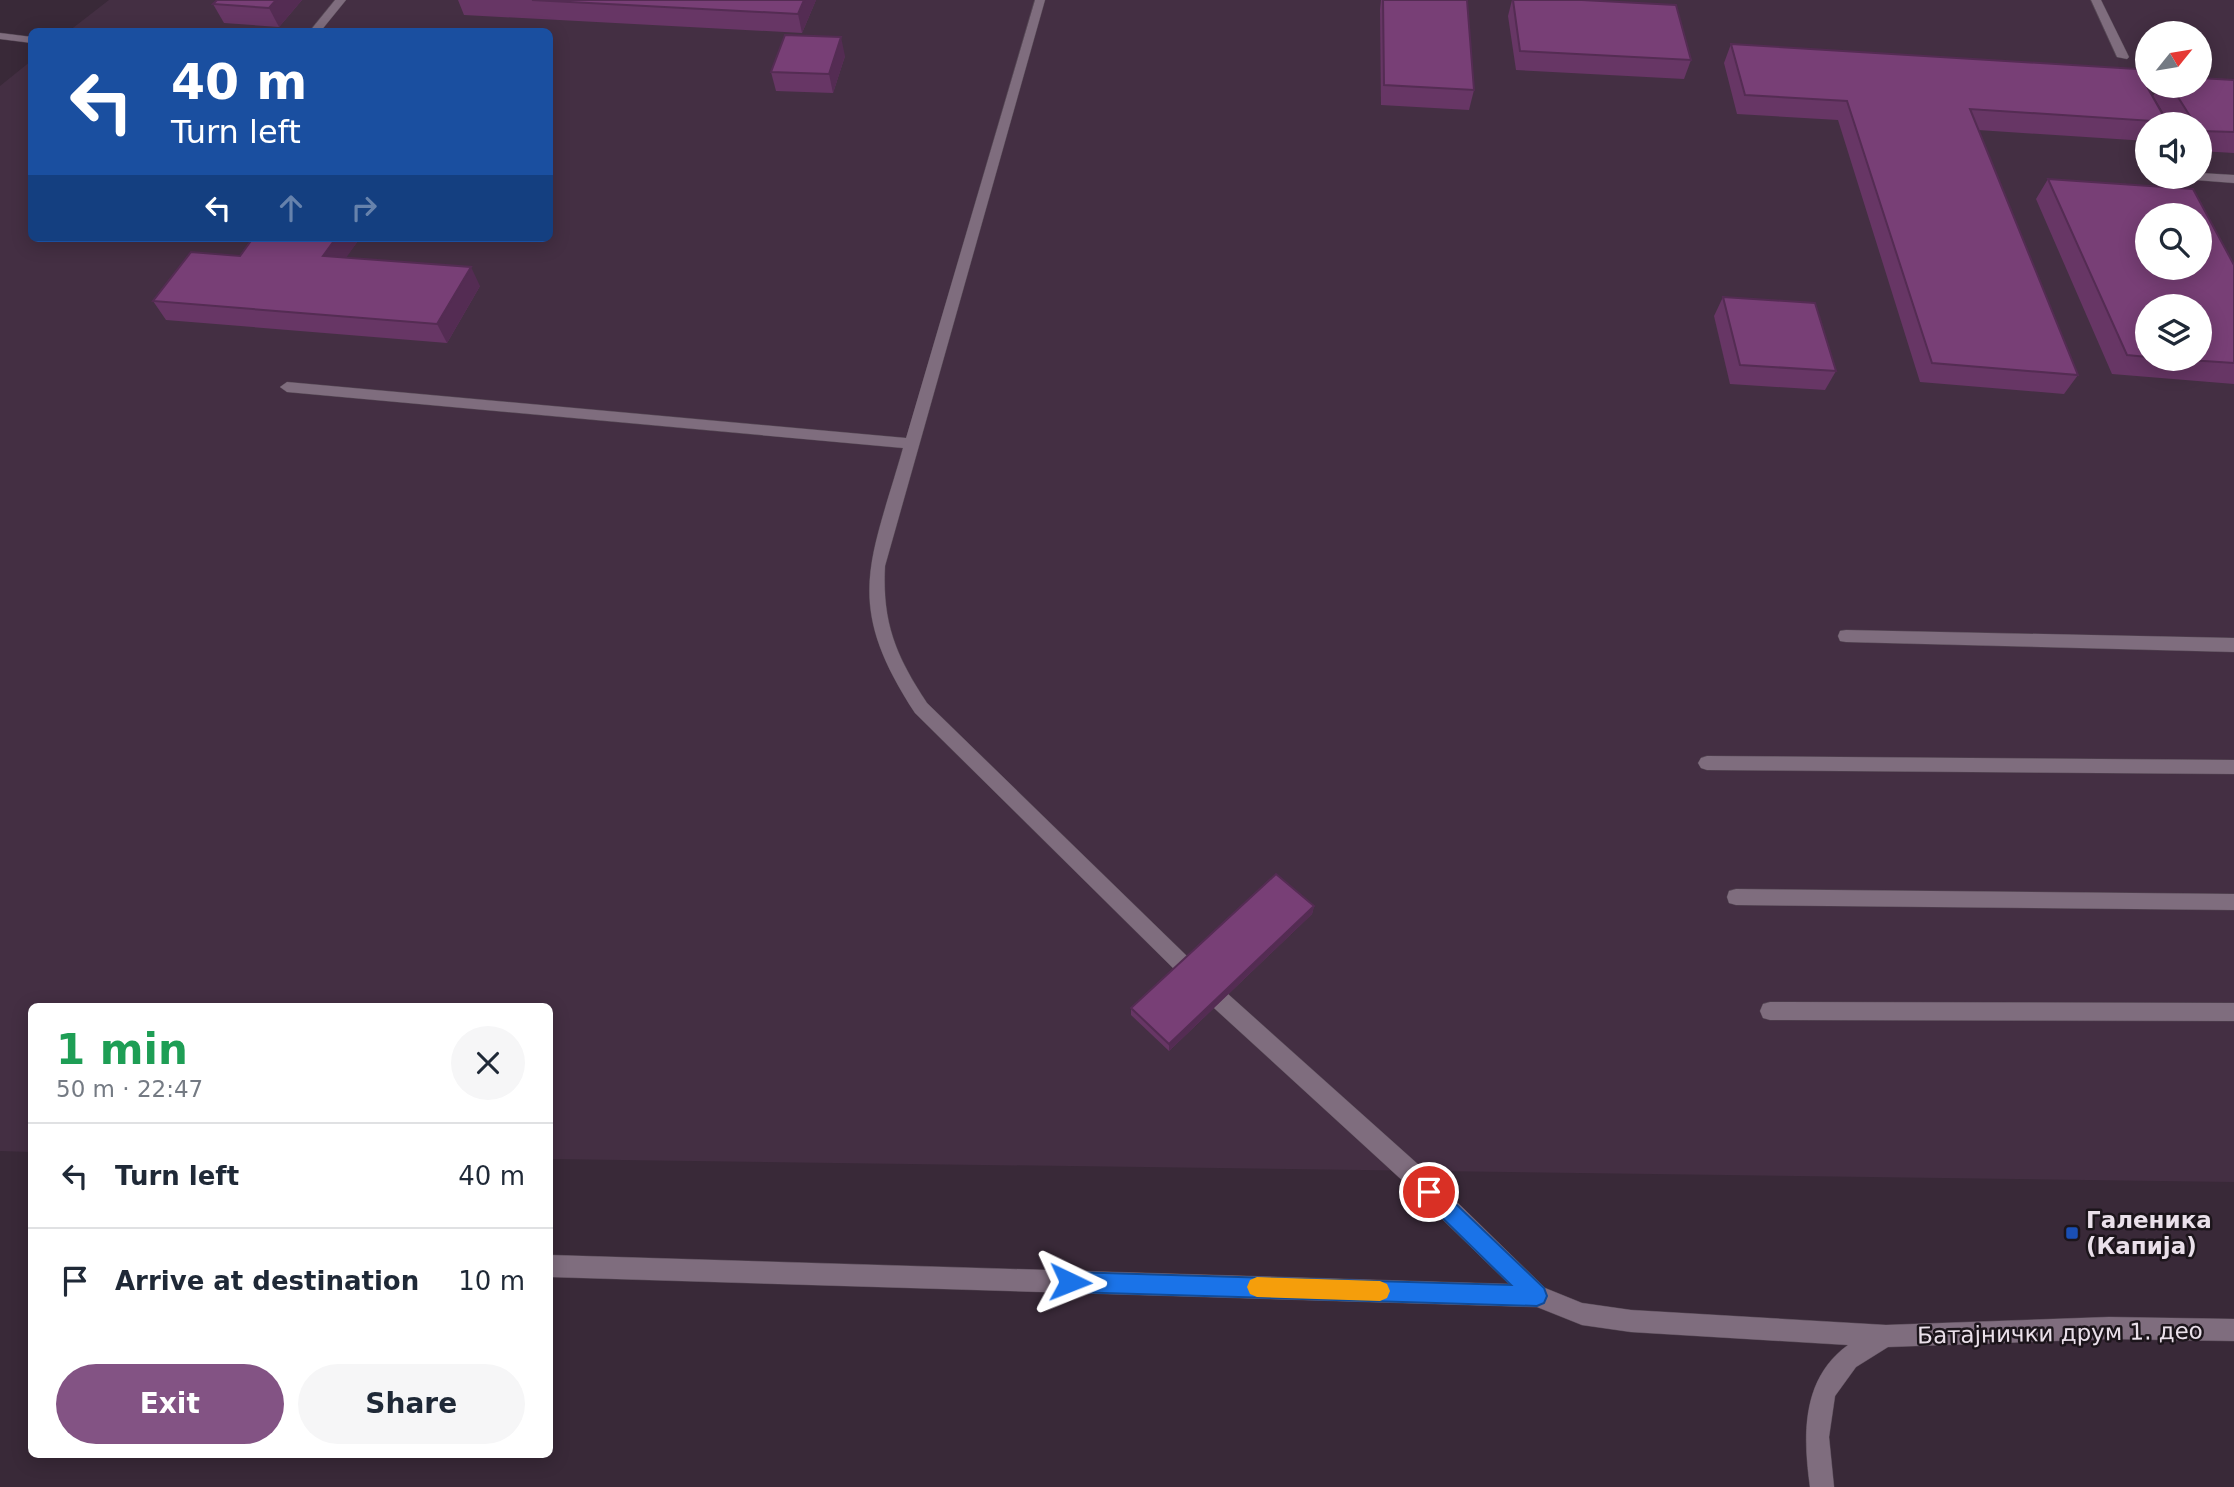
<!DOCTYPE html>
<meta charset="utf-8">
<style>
body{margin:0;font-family:"DejaVu Sans",sans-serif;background:#f6f6f7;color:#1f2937;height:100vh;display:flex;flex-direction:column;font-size:26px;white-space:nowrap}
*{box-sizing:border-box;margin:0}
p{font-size:23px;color:#747a83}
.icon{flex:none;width:38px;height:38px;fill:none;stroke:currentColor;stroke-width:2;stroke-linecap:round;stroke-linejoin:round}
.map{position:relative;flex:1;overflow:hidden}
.panel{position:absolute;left:28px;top:1003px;width:525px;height:455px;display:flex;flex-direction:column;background:#fff;border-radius:10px;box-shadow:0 4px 18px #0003}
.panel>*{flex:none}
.hud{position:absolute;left:28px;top:28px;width:525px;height:214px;border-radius:10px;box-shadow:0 4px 18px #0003;background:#1a4fa0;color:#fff;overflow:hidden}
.needle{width:46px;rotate:60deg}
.buttons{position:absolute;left:2135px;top:21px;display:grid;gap:14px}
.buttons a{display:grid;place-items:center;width:77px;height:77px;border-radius:50%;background:#fff;box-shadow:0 4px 18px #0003;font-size:35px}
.pin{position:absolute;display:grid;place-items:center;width:60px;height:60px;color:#fff;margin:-30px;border:4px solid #fff;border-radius:50%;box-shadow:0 2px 7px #0007}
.me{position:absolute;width:77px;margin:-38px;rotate:92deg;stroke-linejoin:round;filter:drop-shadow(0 0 5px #0008)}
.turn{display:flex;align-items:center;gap:24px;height:147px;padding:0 28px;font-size:32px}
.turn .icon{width:91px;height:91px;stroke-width:2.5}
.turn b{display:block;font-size:49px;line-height:60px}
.lanes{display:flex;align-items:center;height:66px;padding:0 28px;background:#0003;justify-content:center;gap:35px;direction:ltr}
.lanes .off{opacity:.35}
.round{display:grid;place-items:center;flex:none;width:74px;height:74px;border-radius:37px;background:#f6f6f7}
.head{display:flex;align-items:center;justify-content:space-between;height:119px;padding:0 28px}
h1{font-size:42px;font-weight:600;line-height:52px;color:#1e9e55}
.primary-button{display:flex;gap:14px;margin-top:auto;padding:14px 28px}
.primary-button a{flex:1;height:80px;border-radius:42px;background:#835384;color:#fff;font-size:28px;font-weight:600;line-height:80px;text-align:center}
.primary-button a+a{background:#f6f6f7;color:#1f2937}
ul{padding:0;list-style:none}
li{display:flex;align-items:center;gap:21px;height:105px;padding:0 28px;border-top:2px solid #e0e1e3}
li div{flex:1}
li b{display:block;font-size:26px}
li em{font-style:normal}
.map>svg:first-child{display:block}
.built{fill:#442f43;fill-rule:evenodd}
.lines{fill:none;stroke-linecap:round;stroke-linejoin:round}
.minor-casing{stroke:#554854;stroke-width:1}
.minor{fill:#7f6d7e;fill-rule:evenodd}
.wall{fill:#673665;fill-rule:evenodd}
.shaded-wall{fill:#542c53}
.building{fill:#783f76;stroke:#542c53;stroke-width:2;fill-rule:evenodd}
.route{fill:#1a73e8;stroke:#114b97;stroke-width:2}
.slow{fill:#f59e0b}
.transit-dot{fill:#1a4fb4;stroke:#1c151b;stroke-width:2.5}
.labels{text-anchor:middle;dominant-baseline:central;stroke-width:5;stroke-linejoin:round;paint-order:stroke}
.near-poi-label{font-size:23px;font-weight:bold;fill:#eae0ea;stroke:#1c151b;text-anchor:start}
.near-street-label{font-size:23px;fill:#eae0ea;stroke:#1c151b}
</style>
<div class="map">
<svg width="2234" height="1487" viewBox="0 0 2234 1487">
<rect width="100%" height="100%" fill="#392938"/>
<path class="built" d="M109,0H2234V1182L550,1159V1006H32L31,1152L0,1151V86L31,61L32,238H550V32L69,31ZM2147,33H2200V86H2147ZM2147,124H2200V177H2147ZM2147,215H2200V268H2147ZM2147,306H2200V359H2147Z"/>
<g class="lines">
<g class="minor-casing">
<g id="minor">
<path d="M335,0H346L320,32H309Z"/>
<path d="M1035,0H1045L885,566C882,623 896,656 927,703L1191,960L1194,966L1191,972L1184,975L1177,972L915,713C843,603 870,564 903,448L287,392L280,387L287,382L906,438Z"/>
<path d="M2091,0H2101L2129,57L2127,59L2117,57Z"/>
<path d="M0,33L32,37V43L0,39Z"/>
<path d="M2200,173L2234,175V183L2195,180L2193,177H2200Z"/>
<path d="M1846,630L2234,638V652L1846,642L1840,641L1838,636L1840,631Z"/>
<path d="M1707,756L2234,760V774L1707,770L1701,768L1698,763L1701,758Z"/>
<path d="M1736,889L2234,894V910L1736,905L1729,903L1727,897L1729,891Z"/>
<path d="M1221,992L1228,994L1420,1166L1545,1288L1582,1303L1631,1310L1886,1325L2109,1317L2234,1319V1341L2109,1339L1888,1347L1856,1367L1835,1396L1829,1437L1834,1487H1810C1803,1436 1801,1379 1848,1345L1631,1332L1582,1325L1537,1307L550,1277V1255L1509,1284L1404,1182L1214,1008L1211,1001L1214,994Z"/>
<path d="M1770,1002L2234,1003V1021L1770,1020L1763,1018L1760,1011L1763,1004Z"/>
</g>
</g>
<use href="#minor" class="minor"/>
</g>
<g class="wall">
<path d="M217,0H302L279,27L224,23L213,4Z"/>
<path d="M458,0H816L802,33L464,15Z"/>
<path d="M1381,0H1467L1474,90L1469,110L1381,105L1380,9Z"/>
<path d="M1512,0H1582L1691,60L1684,79L1516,70L1508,16Z"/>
<path d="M1731,44L2167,122L2166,124H2147V141L1978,130L2078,375L2064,394L1920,382L1838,120L1737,114L1724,63Z"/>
<path d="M845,56L833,93L776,91L771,72Z"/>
<path d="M2234,80V153L2200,151V124H2170L2153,96L2159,86H2200Z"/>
<path d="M2048,179L2234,265V384L2112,374L2036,199ZM2147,306L2200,359H2147Z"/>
<path d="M253,238H360L346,257L480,286L447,343L166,320L153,301L240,256Z"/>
<path d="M370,238H402L400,240Z"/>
<path d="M1723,297L1836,371L1825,390L1730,384L1714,316Z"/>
<path d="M1314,906L1312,914L1169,1051L1131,1015V1008Z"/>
</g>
<g class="shaded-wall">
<path d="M276,0H302L279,27L269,8Z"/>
<path d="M804,0H816L802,33L798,14Z"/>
<path d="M841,37L845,56L833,93L829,74Z"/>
<path d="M336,238H360L334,275L323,256Z"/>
<path d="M471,267L480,286L447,343L437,324Z"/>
<path d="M1314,906L1312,914L1169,1051V1044Z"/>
</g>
<g class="building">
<path d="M217,0H276L269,8L213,4Z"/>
<path d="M532,0H804L798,14Z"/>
<path d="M1383,0H1467L1474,90L1384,85Z"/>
<path d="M1513,0H1582L1676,5L1691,60L1520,51Z"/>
<path d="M785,35L841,37L829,74L771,72Z"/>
<path d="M1731,44L2137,69L2167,122L1970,109L2078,375L1932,363L1847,101L1745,95Z"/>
<path d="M2200,78L2234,80V132L2200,131V124H2195L2171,86H2200Z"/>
<path d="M2048,179L2193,189L2234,265V363L2174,359H2200V306H2147V357L2127,355ZM2147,215H2200V268H2147Z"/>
<path d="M253,238H336L323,256L471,267L437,324L153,301L191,252L240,256Z"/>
<path d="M1723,297L1815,303L1836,371L1740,365Z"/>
<path d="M1276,874L1314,906L1169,1044L1131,1008Z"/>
</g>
<path class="route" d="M1429,1182L1436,1185L1544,1288L1547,1296L1544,1303L1537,1306L1070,1292L1063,1289L1060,1282L1063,1275L1070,1272L1511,1285L1423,1199L1420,1192L1423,1185Z"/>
<path class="slow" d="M1257,1277L1380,1281L1387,1284L1390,1291L1387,1298L1380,1301L1257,1297L1250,1294L1247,1287L1250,1280Z"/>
<rect class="transit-dot" x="2065" y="1226" width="14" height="14" rx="3.5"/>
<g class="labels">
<g class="near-poi-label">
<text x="2086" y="1220">Галеника<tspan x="2086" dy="26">(Капија)</tspan></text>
</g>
<g class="near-street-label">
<text transform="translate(2060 1333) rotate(-1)">Батајнички друм 1. део</text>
</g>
</g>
</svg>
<div class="buttons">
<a><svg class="needle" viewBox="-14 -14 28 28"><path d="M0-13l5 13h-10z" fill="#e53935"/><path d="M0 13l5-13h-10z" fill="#747a83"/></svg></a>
<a><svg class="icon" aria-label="sound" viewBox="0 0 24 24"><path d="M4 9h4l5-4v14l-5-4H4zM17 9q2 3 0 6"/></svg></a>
<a><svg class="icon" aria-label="search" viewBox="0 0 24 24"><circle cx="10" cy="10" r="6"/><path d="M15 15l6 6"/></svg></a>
<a><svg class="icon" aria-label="layers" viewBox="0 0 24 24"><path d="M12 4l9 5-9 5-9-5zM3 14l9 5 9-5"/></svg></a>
</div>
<div class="pin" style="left:1429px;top:1192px;background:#d93025"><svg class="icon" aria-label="arrive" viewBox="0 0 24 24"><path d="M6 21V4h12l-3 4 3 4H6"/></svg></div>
<svg class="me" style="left:1070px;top:1282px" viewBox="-20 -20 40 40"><path d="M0-17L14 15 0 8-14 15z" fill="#1a73e8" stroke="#fff" stroke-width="4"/></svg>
<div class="hud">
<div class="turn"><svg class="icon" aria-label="left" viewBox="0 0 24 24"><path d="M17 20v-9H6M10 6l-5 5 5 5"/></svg><div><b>40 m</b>Turn left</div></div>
<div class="lanes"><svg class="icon" aria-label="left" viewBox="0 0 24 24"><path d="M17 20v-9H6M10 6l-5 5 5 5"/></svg><svg class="icon off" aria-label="ahead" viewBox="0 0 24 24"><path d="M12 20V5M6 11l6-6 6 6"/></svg><svg class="icon off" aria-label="right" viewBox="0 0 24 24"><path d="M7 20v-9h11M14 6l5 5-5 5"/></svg></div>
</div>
<section class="panel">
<div class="head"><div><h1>1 min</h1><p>50 m · 22:47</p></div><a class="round"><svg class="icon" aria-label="close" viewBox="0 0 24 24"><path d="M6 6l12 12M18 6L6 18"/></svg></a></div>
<ul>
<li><svg class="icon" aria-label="left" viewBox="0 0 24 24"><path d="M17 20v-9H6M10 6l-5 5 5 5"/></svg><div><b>Turn left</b></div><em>40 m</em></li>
<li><svg class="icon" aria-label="arrive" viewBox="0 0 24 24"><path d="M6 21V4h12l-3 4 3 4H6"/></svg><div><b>Arrive at destination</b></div><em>10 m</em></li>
</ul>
<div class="primary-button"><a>Exit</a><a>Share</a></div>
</section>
</div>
